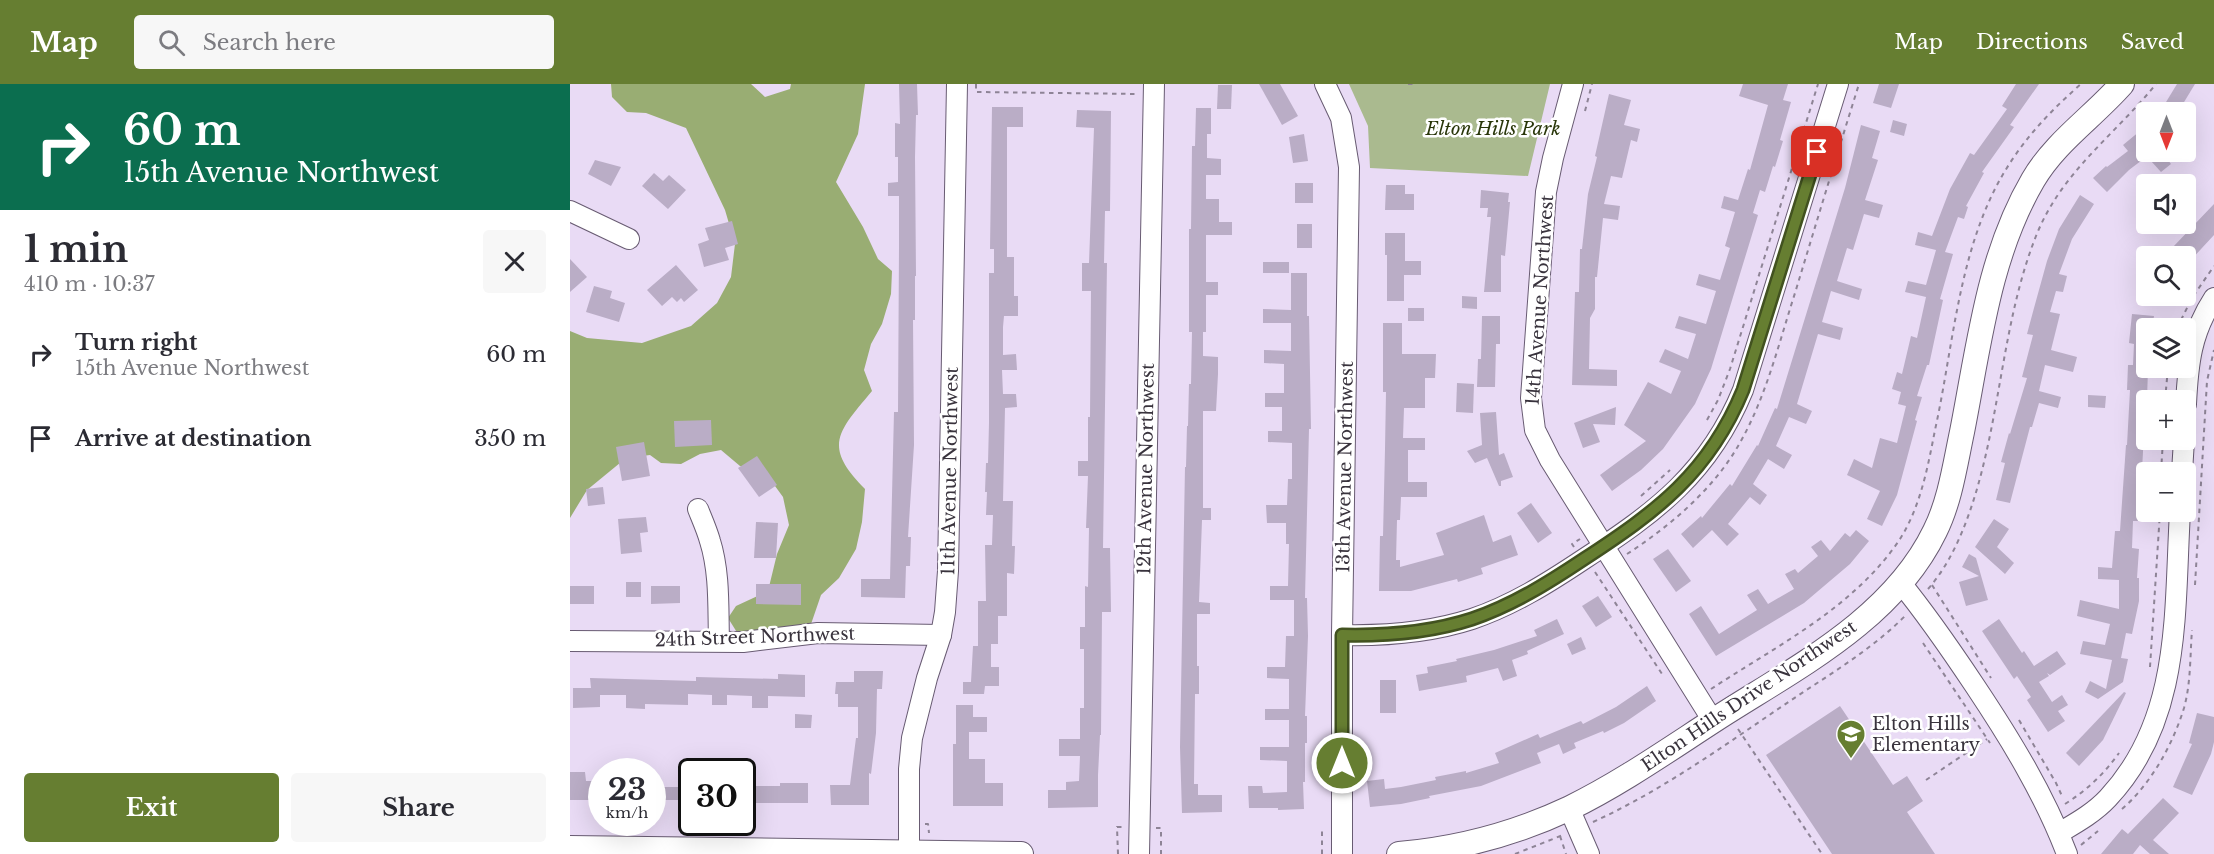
<!DOCTYPE html>
<meta charset="utf-8">
<style>
body{margin:0;font-family:"Libre Baskerville",serif;background:#f7f7f7;color:#2b2b33;height:100vh;display:flex;flex-direction:column;font-size:22px;white-space:nowrap}
*{box-sizing:border-box;margin:0}
p{font-size:20px;color:#7c7c81}
.icon{flex:none;width:33px;height:33px;fill:none;stroke:currentColor;stroke-width:2;stroke-linecap:round;stroke-linejoin:round}
.map{position:relative;flex:1;overflow:hidden}
.sheet{display:flex;flex-direction:column;background:#fff;width:570px}
.sheet>*{flex:none}
.hud{background:#0b6e4f;color:#fff;overflow:hidden}
.needle{width:39px;rotate:180deg}
.buttons{position:absolute;left:1566px;top:18px;display:grid;gap:12px}
.buttons a{display:grid;place-items:center;width:60px;height:60px;border-radius:6px;background:#fff;box-shadow:0 6px 24px #0002;font-size:30px}
.speed{position:absolute;left:18px;top:674px;display:flex;gap:12px;font-size:30px;font-weight:700;text-align:center}
.speed>*{display:grid;place-content:center;width:78px;height:78px;border-radius:50%;background:#fff;box-shadow:0 6px 24px #0002;line-height:1}
.speed small{font-size:15px;font-weight:400}
.speed .limit{border:3px solid #111;border-radius:9px;background:#fff;color:#111}
.pin{position:absolute;display:grid;place-items:center;width:51px;height:51px;color:#fff;margin:-26px;border-radius:12px;box-shadow:0 3px 9px #0006}
.me{position:absolute;width:66px;margin:-33px;rotate:0deg;stroke-linejoin:round;filter:drop-shadow(0 0 4px #0008)}
.turn{display:flex;align-items:center;gap:21px;height:126px;padding:0 24px;font-size:27px}
.turn .icon{width:78px;height:78px;stroke-width:2.5}
.turn b{display:block;font-size:42px;line-height:51px}
.round{display:grid;place-items:center;flex:none;width:63px;height:63px;border-radius:6px;background:#f7f7f7}
.summary{display:flex;align-items:center;justify-content:space-between;height:102px;padding:0 24px}
h1{font-size:36px;font-weight:700;line-height:45px}
.action{display:flex;gap:12px;margin-top:auto;padding:12px 24px}
.action a{flex:1;height:69px;border-radius:6px;background:#667e31;color:#fff;font-size:24px;font-weight:700;line-height:69px;text-align:center}
.action a+a{background:#f7f7f7;color:#2b2b33}
ul{padding:0;list-style:none}
li{display:flex;align-items:center;gap:18px;height:84px;padding:0 24px}
li div{flex:1}
li b{display:block;font-size:22px}
li em{font-style:normal}
header{display:flex;align-items:center;gap:36px;box-sizing:border-box;height:84px;padding:0 30px;background:#667e31;color:#fff}
header strong{font-size:28px}
nav{display:flex;gap:33px;margin-inline-start:auto;font-size:21px}
.search{width:420px;height:54px;background:#f7f7f7;display:flex;align-items:center;gap:15px;box-sizing:border-box;padding:0 21px;border-radius:6px;color:#7c7c81;font-size:22px}
main{display:flex;flex:1;min-height:0}
.map>svg:first-child{display:block}
.green{fill:#aaba8f}
.forest{fill:#99ad73}
.building{fill:#baadc6}
.lines{fill:none;stroke-linecap:round;stroke-linejoin:round}
.minor-casing{stroke:#685b72;stroke-width:22}
.major-casing{stroke:#685b72;stroke-width:26}
.path{stroke:#8e8496;stroke-width:2;stroke-dasharray:4.5 4.5;stroke-linecap:butt}
.minor{stroke:#fff;stroke-width:20}
.major{stroke:#fff;stroke-width:24}
.route-casing{stroke:#425220;stroke-width:15}
.route{stroke:#667e31;stroke-width:10}
.labels{text-anchor:middle;dominant-baseline:central;stroke-width:5;stroke-linejoin:round;paint-order:stroke}
.park-label{font-size:18px;font-style:italic;fill:#293609;stroke:#fff}
.street-label{font-size:18px;fill:#39333d;stroke:#fff}
.poi-label{font-size:18px;fill:#39333d;stroke:#fff;text-anchor:start}
</style>
<header>
<strong>Map</strong>
<div class="search"><svg class="icon" aria-label="search" viewBox="0 0 24 24"><circle cx="10" cy="10" r="6"/><path d="M15 15l6 6"/></svg>Search here</div>
<nav><a>Map</a><a>Directions</a><a>Saved</a></nav>
</header>
<main>
<section class="sheet">
<div class="hud">
<div class="turn"><svg class="icon" aria-label="right" viewBox="0 0 24 24"><path d="M7 20v-9h11M14 6l5 5-5 5"/></svg><div><b>60 m</b>15th Avenue Northwest</div></div>
</div>
<div class="summary"><div><h1>1 min</h1><p>410 m · 10:37</p></div><a class="round"><svg class="icon" aria-label="close" viewBox="0 0 24 24"><path d="M6 6l12 12M18 6L6 18"/></svg></a></div>
<ul>
<li><svg class="icon" aria-label="right" viewBox="0 0 24 24"><path d="M7 20v-9h11M14 6l5 5-5 5"/></svg><div><b>Turn right</b><p>15th Avenue Northwest</p></div><em>60 m</em></li>
<li><svg class="icon" aria-label="arrive" viewBox="0 0 24 24"><path d="M6 21V4h12l-3 4 3 4H6"/></svg><div><b>Arrive at destination</b></div><em>350 m</em></li>
</ul>
<div class="action"><a>Exit</a><a>Share</a></div>
</section>
<div class="map">
<svg width="1644" height="770" viewBox="0 0 1644 770">
<rect width="100%" height="100%" fill="#e9dbf5"/>
<path class="green" d="M779,0H980L958,92L800,84L798,42Z"/>
<path class="forest" d="M41,0H181L195,13L220,5L221,0H295L288,50L266,98L293,143L308,175L322,187L321,210L312,240L301,260L294,286L302,307C268,348 252,362 295,405L292,438L286,465L269,494L251,511L240,543L173,558L158,534L166,522L198,507L207,470L219,441L213,413L197,391L170,382L151,366L130,370L111,380L91,379L80,371L56,374L17,406L0,434V247L17,254L72,259L121,242L147,219L161,193L165,160L155,126L116,44L76,29L57,28L42,13Z"/>
<g class="building">
<path d="M329,0H347L348,31H346L345,73L346,192H345V236H343L344,361L338,453H341L340,482H336L335,514L291,513V495H320L324,328H328L329,163V112H318V99L328,98V73H325V39L330,40Z"/>
<path d="M689,0H710L728,32L712,41Z"/>
<path d="M1173,0H1218L1213,16L1221,18L1210,56L1213,57L1205,83L1203,82L1195,108L1190,106L1183,129L1188,131L1141,285L1125,320L1093,365L1071,386L1042,407L1030,391L1076,357L1054,341L1078,298L1101,310L1111,287L1089,278L1095,265L1118,275L1126,250L1105,244L1109,232L1136,240L1146,207L1126,201L1129,190L1150,196L1160,164L1155,162L1165,128L1151,124L1154,112L1168,116L1178,85L1180,86L1198,21L1169,12Z"/>
<path d="M1309,0H1329L1321,24L1303,19Z"/>
<path d="M1446,0H1469L1440,41L1444,43L1412,88L1414,89L1396,122L1398,123L1394,135L1388,133L1375,168L1383,170L1370,215L1373,216L1359,281H1357L1347,312L1352,313L1345,336L1347,337L1327,411L1312,442L1297,435L1310,407L1277,391L1284,375L1302,384L1310,354L1327,359L1336,322L1328,320L1331,308L1322,305L1327,288L1332,290L1341,252L1347,254L1356,213L1335,208L1338,197L1356,201L1366,166L1345,161L1348,148L1362,152L1380,105L1400,69L1404,71L1437,25L1432,22Z"/>
<path d="M1607,0H1625L1608,28H1590Z"/>
<path d="M648,1H662L661,25H647Z"/>
<path d="M1039,10L1061,16L1054,41L1070,45L1067,58L1061,56L1052,94L1041,92L1034,120L1050,122L1048,136L1033,134L1027,193H1025V225L1020,234L1019,285L1047,286V302L1002,301L1005,208H1009L1010,165H1012L1018,110L1027,73L1025,72Z"/>
<path d="M422,23H453V43H437V173H444V212H448V232H434L433,243V271L446,270L447,286H432L433,310H446L447,323L435,324L433,417H443L442,462H445L444,490L437,489V532H428V560H421V583H429V602H415L414,610H393V598H401L403,562H408V517H416L415,461H422L423,431H416L417,408H415L416,379H418L419,339V189H424V165H420Z"/>
<path d="M626,24H641V50H637V74L651,75V91H636V115H649V138H662V151H636V198H648V211H636V248H633V272L648,273V290L646,327H633V424H641V436H632L629,518L640,519V530H627V582H629V610H625L624,700H628V711H652V728L612,729L610,663L615,383H616L617,342H618L619,300H621L622,248H619V145H621L622,62H625Z"/>
<path d="M507,26L541,27L540,127H535L534,179H537L533,464H540L541,528H532L531,651H530L528,691V723L478,724V706H496V698L509,697L510,672H489V655H510V624H514V565H510V543H515V502L518,503L519,444H516L518,392H508V377H518V333H520L521,207H512V179H519L524,44L506,43Z"/>
<path d="M1323,36L1337,40L1334,52L1320,48Z"/>
<path d="M1291,41L1310,47L1302,74L1308,76L1295,116L1313,121L1309,134L1294,130L1283,166L1277,164L1267,197L1292,205L1289,216L1261,207L1252,238L1273,244L1270,256L1248,250L1227,320L1242,327L1236,340L1219,333L1206,362L1222,371L1214,385L1198,375L1183,400L1197,411L1190,421L1180,413L1158,440L1169,450L1157,462L1142,446L1123,464L1111,450L1131,432L1132,434L1160,400L1162,402L1187,361L1188,362L1205,324L1207,325L1275,104Z"/>
<path d="M1576,42V73L1559,86L1537,108L1523,94L1536,82L1537,83L1558,67L1553,61Z"/>
<path d="M734,50L738,77L723,79L719,53Z"/>
<path d="M1592,68L1601,80L1591,88L1581,77Z"/>
<path d="M25,76L51,83L41,102L18,90Z"/>
<path d="M84,89L93,97L99,91L116,106L98,125L72,102Z"/>
<rect x="725" y="99" width="18" height="20"/>
<path d="M816,101H835V110H844V126H815Z"/>
<path d="M911,106L939,109L938,118H940L935,172L931,171V208H914L921,133H917L918,124H910Z"/>
<path d="M1510,111L1524,120L1502,155L1489,190L1497,192L1493,208L1486,207L1480,228L1490,230L1481,266L1507,273L1503,288L1475,281L1469,307L1491,313L1488,324L1469,319L1462,343H1460L1440,419L1426,416L1435,379L1431,378L1439,349L1440,350L1457,294L1452,293L1463,251L1457,250L1464,224L1477,177L1489,145Z"/>
<path d="M1644,120V151L1619,178L1616,172L1603,163Z"/>
<path d="M162,137L168,160L155,164L159,176L134,183L128,160L139,156L135,144Z"/>
<rect x="727" y="140" width="15" height="24"/>
<path d="M815,149H835V177H851V191H834V217H817V171H815Z"/>
<path d="M0,175L17,193L0,208Z"/>
<rect x="693" y="178" width="26" height="11"/>
<path d="M106,181L128,206L114,218L111,214L107,218L102,213L92,222L77,206Z"/>
<path d="M721,189H737V232H739L741,345H739L735,514H737L738,552L735,632H737V659H735V698H733L734,725L708,726V724H679L678,702H692L693,709L717,708V677L690,676V663H719V636H695V625H719V595L697,594V583H715L716,552H724V516H700V502H718L719,460H716V439H697L696,421H717L718,395H722V359L698,358V347H712V323H695V309H714V280L694,279V266L721,267V239H693V225L721,226Z"/>
<path d="M24,202L42,207L40,214L55,219L49,238L16,228Z"/>
<path d="M892,212L907,213V225L892,224Z"/>
<rect x="838" y="224" width="16" height="13"/>
<path d="M1562,230L1584,232L1582,244H1576V284H1578L1576,349H1574L1571,405H1573L1571,437H1563L1562,464L1569,465L1567,494H1569V517L1562,550L1556,549L1551,574L1558,575L1553,598L1528,615L1515,608L1520,597L1536,605L1542,576L1510,570L1513,557L1535,561L1540,540L1507,532L1510,516L1549,525V496L1528,495V483L1542,484L1545,447H1550L1556,361H1557L1560,306H1557L1558,281H1563L1564,260L1559,259Z"/>
<path d="M912,232H930V260H926L925,303H907L908,275H911Z"/>
<path d="M813,239H832V270H866L865,294H855V324H834L833,354H855V366H838V398H857V413H831L830,436H827L826,476H830V483L874,471L866,449L914,431L923,458L941,451L948,471L911,484L913,490L888,498L887,495L841,507H809L810,452H813L815,365L816,308H813Z"/>
<path d="M887,299L904,300L903,329L886,328Z"/>
<path d="M1518,311L1536,312L1535,324L1518,323Z"/>
<path d="M1046,323L1045,341L1023,340L1030,358L1013,364L1004,339Z"/>
<path d="M926,328L929,371L934,369L943,393L931,397V402H929L917,374L905,379L897,367L912,361L910,329Z"/>
<path d="M141,336L142,361L105,363L104,337Z"/>
<path d="M74,358L80,392L52,397L46,363Z"/>
<path d="M187,372L207,401L189,413L168,384Z"/>
<path d="M33,403L35,420L18,422L16,405Z"/>
<path d="M961,419L982,449L968,459L947,429Z"/>
<path d="M76,433L78,448L70,449L72,468L51,470L48,435Z"/>
<path d="M1424,435L1439,445L1427,463L1444,479L1435,490L1405,463Z"/>
<path d="M186,438L208,439L206,474H184Z"/>
<path d="M1286,446L1299,457L1280,480L1234,519L1146,572L1119,530L1131,522L1149,550L1187,526L1177,511L1188,505L1198,520L1224,505L1215,490L1225,485L1228,489L1248,472L1241,463L1251,456L1260,467L1275,449L1280,453Z"/>
<path d="M1098,465L1121,497L1106,508L1083,475Z"/>
<path d="M1399,470L1406,474L1418,516L1396,522L1389,498L1409,492L1392,483Z"/>
<rect x="56" y="498" width="15" height="15"/>
<path d="M186,500H231V521L186,520Z"/>
<rect x="0" y="502" width="24" height="18"/>
<path d="M81,502H110V519L81,520Z"/>
<path d="M1028,512L1042,533L1026,543L1012,522Z"/>
<path d="M987,535L994,550L957,567L958,570L942,576L947,592L933,597L928,584L896,592L897,598L849,607L846,591L858,589L857,583L887,577L886,575L924,566L967,552L964,546Z"/>
<path d="M1429,535L1452,569L1454,567L1464,582L1487,567L1496,580L1480,591L1477,589L1479,592L1469,598L1482,618L1492,611L1498,621L1488,627L1495,637L1478,648L1457,616L1461,613L1447,592L1444,595L1412,547Z"/>
<path d="M1011,553L1016,565L1002,571L997,560Z"/>
<path d="M284,587H313L312,605H307L306,649L301,690L299,689V721H261L260,701H280L286,654H288V623H268V610H265L266,598H284Z"/>
<path d="M208,590L235,591V613L198,612V624H182V612L157,611V621H142V611L118,610V621L75,620V625L56,624V611H30V623L3,624V604H21L20,594L126,597V593L208,595Z"/>
<rect x="810" y="596" width="16" height="33"/>
<path d="M1077,602L1086,617L1054,639L1034,649L1033,647L1004,659L1006,664L993,670L989,660L967,669L971,679L911,702L859,712L860,714L831,720L800,723L797,697L814,695L815,705L831,703L866,696L865,693L896,687V689L929,679L925,669L968,650L970,654L1011,637L1013,640L1046,623Z"/>
<path d="M1554,608L1556,609L1533,656L1509,682L1496,669Z"/>
<path d="M386,621H403V633H417V648H399V675H415V699H433V722H383V660H386Z"/>
<path d="M1270,622L1323,701L1337,692L1353,717L1337,728L1365,770H1262L1196,671Z"/>
<path d="M1627,629L1644,633V658L1641,670L1622,711L1603,703L1622,660L1619,659Z"/>
<path d="M225,630L242,631L241,644H225Z"/>
<path d="M0,688H15L16,697H26V716H0Z"/>
<path d="M210,699H238V719H172V702H210Z"/>
<rect x="93" y="703" width="19" height="13"/>
<path d="M1593,714L1609,729L1583,756L1599,770H1580L1570,761L1563,770H1531L1552,745L1558,750Z"/>
</g>
<g class="lines">
<g class="minor-casing">
<g id="minor">
<path d="M755,0L771,34L779,83L772,551V770"/>
<path d="M1003,0L983,74L976,108L961,314L965,346L980,376L1143,637"/>
<path d="M0,127L59,155"/>
<path d="M1616,320C1618,280 1621,249 1644,214"/>
<path d="M1612,388L1614,356"/>
<path d="M128,425C132,435 137,446 140,457C150,489 148,524 149,557"/>
<path d="M1330,498C1357,531 1381,566 1405,602C1441,656 1474,710 1497,770"/>
<path d="M772,551C816,552 859,549 902,535C943,521 978,499 1014,475C1086,428 1139,389 1173,306L1268,0"/>
<path d="M0,557L173,558L248,549L371,551"/>
<path d="M999,724L1019,770"/>
<path d="M1489,749C1506,739 1524,729 1538,714C1612,635 1604,528 1610,428"/>
<path d="M339,770V685L342,654L357,594L371,551L375,528L378,487L387,0"/>
<path d="M569,770L584,0"/>
</g>
</g>
<g class="major-casing">
<g id="major">
<path d="M0,764L451,770"/>
<path d="M829,770C887,765 947,749 1000,724C1051,699 1098,666 1146,635C1225,584 1322,536 1365,447C1380,417 1385,381 1392,348C1409,262 1418,173 1463,96C1485,58 1523,33 1552,0"/>
</g>
</g>
<g class="path">
<path d="M406,0V8L569,10"/>
<path d="M838,0H847"/>
<path d="M1015,27L1022,0"/>
<path d="M1607,244L1622,214L1644,182"/>
<path d="M1595,316L1598,284"/>
<path d="M1137,336L1148,316L1160,285L1248,0"/>
<path d="M1591,388L1593,356"/>
<path d="M1071,412L1100,386"/>
<path d="M1004,463L1002,460L1010,455"/>
<path d="M1057,470C1094,446 1129,417 1155,382C1192,331 1206,268 1225,209C1246,140 1267,70 1289,0"/>
<path d="M1025,488L1094,593"/>
<path d="M1362,501L1421,594"/>
<path d="M1625,501L1637,297L1644,266"/>
<path d="M1358,505C1379,481 1392,451 1402,421C1431,333 1432,238 1466,152C1492,87 1544,52 1586,0"/>
<path d="M1353,559L1420,659"/>
<path d="M1580,583L1590,428"/>
<path d="M1141,605C1205,563 1277,527 1323,465C1349,431 1357,387 1365,346C1385,255 1389,152 1444,73C1463,45 1486,22 1511,0"/>
<path d="M1449,636L1486,699L1492,712"/>
<path d="M1168,645L1252,770"/>
<path d="M1356,696L1417,655"/>
<path d="M1495,720C1517,706 1534,690 1549,669"/>
<path d="M1552,725C1581,700 1603,660 1614,624C1621,599 1620,571 1622,546"/>
<path d="M1023,738C1091,707 1152,663 1214,621C1255,593 1299,568 1335,532"/>
<path d="M355,740H358L359,749"/>
<path d="M586,744H591V770"/>
<path d="M990,752L996,770"/>
<path d="M1511,761L1528,747"/>
<path d="M548,770L547,743H554"/>
<path d="M752,770V746H755"/>
<path d="M945,770L993,751"/>
</g>
<use href="#minor" class="minor"/>
<use href="#major" class="major"/>
</g>
<g class="lines">
<g class="route-casing">
<path id="route" d="M772,679V551C816,552 859,549 902,535C943,521 978,499 1014,475C1086,428 1139,389 1173,306L1247,68"/>
</g>
<use href="#route" class="route"/>
</g>
<defs>
<g id="school-pin" transform="scale(1.5)"><path d="M0 17L-7.5 6A9.5 9.5 0 1 1 7.5 6Z" fill="#667e31" stroke="#fff"/><path d="M0-5L7-2L0 1L-7-2ZM-4 1L0 2.5L4 1V4Q0 6-4 4Z" fill="#fff"/></g>
</defs>
<g fill-rule="evenodd">
<use href="#school-pin" x="1281" y="650"/>
</g>
<g class="labels">
<g class="park-label">
<text x="923" y="45">Elton Hills Park</text>
</g>
<g class="street-label">
<text transform="translate(970 216) rotate(-86)">14th Avenue Northwest</text>
<text transform="translate(775 383) rotate(-89)">13th Avenue Northwest</text>
<text transform="translate(576 385) rotate(-89)">12th Avenue Northwest</text>
<text transform="translate(380 387) rotate(-89)">11th Avenue Northwest</text>
<text transform="translate(185 553) rotate(-2)">24th Street Northwest</text>
<text transform="translate(1179 612) rotate(-34)">Elton Hills Drive Northwest</text>
</g>
<g class="poi-label">
<text x="1302" y="640">Elton Hills<tspan x="1302" dy="21">Elementary</tspan></text>
</g>
</g>
</svg>
<div class="buttons">
<a><svg class="needle" viewBox="-14 -14 28 28"><path d="M0-13l5 13h-10z" fill="#e53935"/><path d="M0 13l5-13h-10z" fill="#7c7c81"/></svg></a>
<a><svg class="icon" aria-label="sound" viewBox="0 0 24 24"><path d="M4 9h4l5-4v14l-5-4H4zM17 9q2 3 0 6"/></svg></a>
<a><svg class="icon" aria-label="search" viewBox="0 0 24 24"><circle cx="10" cy="10" r="6"/><path d="M15 15l6 6"/></svg></a>
<a><svg class="icon" aria-label="layers" viewBox="0 0 24 24"><path d="M12 4l9 5-9 5-9-5zM3 14l9 5 9-5"/></svg></a>
<a>+</a>
<a>−</a>
</div>
<div class="speed"><div>23<small>km/h</small></div><div class="limit">30</div></div>
<div class="pin" style="left:1247px;top:68px;background:#d93025"><svg class="icon" aria-label="arrive" viewBox="0 0 24 24"><path d="M6 21V4h12l-3 4 3 4H6"/></svg></div>
<svg class="me" style="left:772px;top:679px" viewBox="-20 -20 40 40"><circle r="17" fill="#667e31" stroke="#fff" stroke-width="3"/><path d="M0-11L8 9 0 5-8 9z" fill="#fff"/></svg>
</div>
</main>
